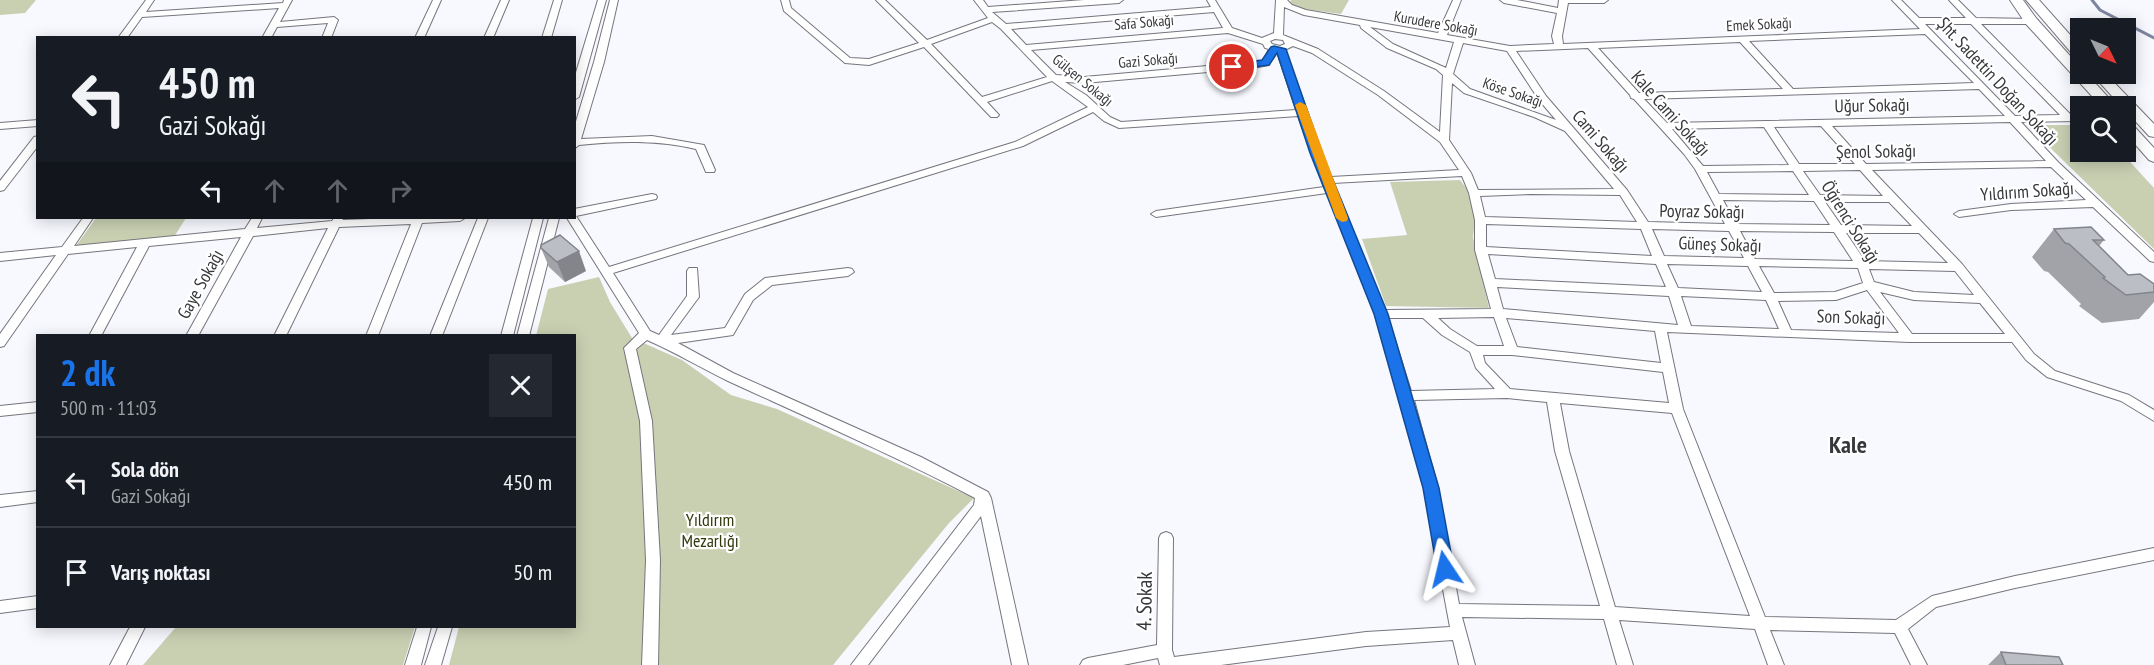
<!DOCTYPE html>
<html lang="tr">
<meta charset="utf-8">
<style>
body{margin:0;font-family:"PT Sans Narrow",sans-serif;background:#242831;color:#f1f3f6;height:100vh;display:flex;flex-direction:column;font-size:22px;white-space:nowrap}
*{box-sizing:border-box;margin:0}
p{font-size:20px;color:#9ea1a6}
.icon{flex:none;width:33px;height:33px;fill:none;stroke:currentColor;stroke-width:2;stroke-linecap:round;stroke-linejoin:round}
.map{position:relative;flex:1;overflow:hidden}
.side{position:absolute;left:36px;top:334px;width:540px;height:294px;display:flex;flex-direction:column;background:#171b24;border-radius:0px;box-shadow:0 3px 15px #0003}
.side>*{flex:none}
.top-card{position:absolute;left:36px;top:36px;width:540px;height:183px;border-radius:0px;box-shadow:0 3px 15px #0003;background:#171b24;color:#f1f3f6;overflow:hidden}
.needle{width:39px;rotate:133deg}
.tools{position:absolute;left:2070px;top:18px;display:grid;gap:12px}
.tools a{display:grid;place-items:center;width:66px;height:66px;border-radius:0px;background:#171b24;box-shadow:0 3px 15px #0003;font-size:30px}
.pin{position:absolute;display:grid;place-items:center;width:51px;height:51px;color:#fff;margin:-26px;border:3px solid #fff;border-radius:50%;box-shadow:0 2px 6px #0007}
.me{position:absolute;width:66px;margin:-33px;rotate:350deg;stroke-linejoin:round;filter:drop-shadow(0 0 4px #0008)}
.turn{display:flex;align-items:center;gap:21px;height:126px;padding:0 24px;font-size:27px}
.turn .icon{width:78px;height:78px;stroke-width:2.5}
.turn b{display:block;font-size:42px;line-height:51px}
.lanes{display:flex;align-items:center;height:57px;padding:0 24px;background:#0003;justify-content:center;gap:30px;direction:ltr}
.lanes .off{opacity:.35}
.round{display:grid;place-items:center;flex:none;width:63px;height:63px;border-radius:0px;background:#242831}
.overview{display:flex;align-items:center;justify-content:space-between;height:102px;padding:0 24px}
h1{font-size:36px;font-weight:700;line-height:45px;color:#1a73e8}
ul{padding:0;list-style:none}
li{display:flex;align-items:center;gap:18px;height:90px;padding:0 24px;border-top:2px solid #363941}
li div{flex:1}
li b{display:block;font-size:22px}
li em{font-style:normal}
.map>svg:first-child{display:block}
.green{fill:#c9d0b2}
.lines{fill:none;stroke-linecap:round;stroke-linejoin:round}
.stream{stroke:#7e859f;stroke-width:3}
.minor-casing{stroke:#75767d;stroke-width:2}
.highway-casing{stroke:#75767d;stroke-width:2}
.minor{fill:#fff;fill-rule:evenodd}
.highway{fill:#fff;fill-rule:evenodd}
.wall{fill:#a2a3a9}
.shaded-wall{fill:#84858a}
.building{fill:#bcbec5;stroke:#84858a;stroke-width:1.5}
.route{fill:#1a73e8;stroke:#114b97;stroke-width:1.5}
.slow{fill:#f59e0b}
.labels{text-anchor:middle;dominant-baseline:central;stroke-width:4.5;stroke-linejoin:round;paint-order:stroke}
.far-street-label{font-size:15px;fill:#37383b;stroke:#fff}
.street-label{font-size:18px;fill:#37383b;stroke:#fff}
.park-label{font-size:18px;fill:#32390a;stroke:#fff}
.near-street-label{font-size:21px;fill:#37383b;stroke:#fff}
.district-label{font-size:24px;font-weight:bold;fill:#37383b;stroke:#fff}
</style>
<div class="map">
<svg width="2154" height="665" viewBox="0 0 2154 665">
<rect width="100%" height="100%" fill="#f7f9ff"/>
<g class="green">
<path d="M0,0H36L25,13L0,15Z"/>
<path d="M1291,0H1349L1341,14L1289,7Z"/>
<path d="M2027,125H2080V152H2121L2154,188V249Z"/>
<path d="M1460,180L1466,188L1476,215L1473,237L1489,308L1386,306L1362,239L1407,235L1390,182Z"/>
<path d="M96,218H186L172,240L73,250Z"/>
<path d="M599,277L610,302L632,338L682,360L731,395L777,409L974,498L949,523L833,665H449L459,627H574V336H536L548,289Z"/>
<path d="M176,627H415L403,665H143Z"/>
</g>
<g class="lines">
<path class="stream" d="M2092,0L2100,10L2154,38"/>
<g class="minor-casing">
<g id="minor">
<path d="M146,0H154L146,12L283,3L284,0H292L280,22L334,17L338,20L331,38H322L328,23L277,27L271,38H262L279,8L142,17L127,38H118Z"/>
<path d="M433,0H441L424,38H415Z"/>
<path d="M501,0H509L493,38H484Z"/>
<path d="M554,0H562L551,38H542Z"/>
<path d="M598,0H606L579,97L574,100V79Z"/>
<path d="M610,0H618L604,62L581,139L652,136L704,145L715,170L714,172H706L696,149C657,140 619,141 579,145L574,149V128L594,62Z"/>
<path d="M781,0H789L791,8L850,58L869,59L919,43L876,0H885L927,40L988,18L974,0H983L988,7L1084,0H1123L1119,3L992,12L1006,24L1211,7L1207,0H1215L1232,28L1262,38L1274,33L1276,0H1287L1292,5L1306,10L1438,33L1453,0H1461L1447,35L1510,46L1554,44L1552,36L1557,13L1504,3L1500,0H1517L1558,8L1559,0H1608L1604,3H1568L1562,36L1563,44L1920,29L1892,0H1901L1919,18H1966L1949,0H1958L1976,18L2034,19L2035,21L2031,24H1981L2071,115H2080V121L2021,122L2058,162L2154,252V262L2150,261L2093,207L2011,210L1959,217L1954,214L1959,211L2011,204L2086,200L2051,167L1872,170L1962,264L2034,354L2055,371L2129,395L2154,410V421L2121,401L2047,377L2026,360L2012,342H1909L1667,332L1683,409L1765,617L1896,620L1932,596L2015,576L2154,548V560L2015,588L1936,607L1908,629L1927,665H1911L1895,633L1770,630L1784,665H1768L1755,629L1619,620L1633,665H1617L1604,619L1462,617L1475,665H1459L1453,640L1366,646L1221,665H1160L1158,658L1123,665H1080L1083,660L1088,658L1157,645L1159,538L1161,534L1166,532L1171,534L1173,538L1172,650L1174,657L1366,632L1450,627L1424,488L1400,396L1375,314L1327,193L1156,217L1151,214L1156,211L1324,187L1298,116L1119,128L1104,121L1093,112L1023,146L613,273L650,331L659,335L687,296V271L689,268H697L699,297L671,335L725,328L745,294L765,278L848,268L852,269L854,272L848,276L772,285L753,300L733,335L678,343L733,373L921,457L988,492L991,498L1028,665H1012L981,516L868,665H851L974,505L975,498C895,456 811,419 728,381C701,368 675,352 647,340L636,349L652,421L660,560L658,665H642L646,560L640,421L624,348L639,333L567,218H574V209L652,194L656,195L657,197L656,199L576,216L609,267L1015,142L1088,107L1052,81L987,102L999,115L997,117H991L924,47L869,65L845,63L784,11ZM1284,7L1304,15L1360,25L1361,28L1387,48L1436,69L1443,75L1440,132L1384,91L1318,49L1283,35ZM1214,12L1223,28L1026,45L1011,29ZM992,22L1001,29L1047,77L982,97L931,44ZM1925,24H1971L2060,115L2015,116ZM1370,27L1454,42L1446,68L1393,44ZM1228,33L1263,44L1265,48L1269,49L1263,61L1084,77L1056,75L1031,50ZM1925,34L1974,83L1793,89L1749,41ZM1275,39L1283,40L1285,44L1280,46L1272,44L1270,41ZM1740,42L1783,89L1639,93L1598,48ZM1463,43L1507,51L1539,100L1556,120L1470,89L1453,74ZM1293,46L1312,53L1378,95L1440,142L1459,170L1331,177L1285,50ZM1588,48L1630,95L1631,98L1634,99L1684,154L1695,169L1725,224L1648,222L1627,190L1546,96L1516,51ZM1277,52L1296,110L1121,122L1110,117L1086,95L1065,82L1084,83L1253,68L1269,65ZM1452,83L1464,93L1534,117L1565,131L1614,189L1478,190L1471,173L1449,140ZM1979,89L2005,116L1667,123L1644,99ZM2010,122L2046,161L1866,164L1832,126ZM1821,126L1855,164H1799L1774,127ZM1764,127L1789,165L1703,166L1672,129ZM1860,170L1883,196L1820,195L1803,171ZM1793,171L1809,195L1719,194L1707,172ZM1462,176L1469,193L1475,220V250L1491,309L1385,310L1333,183ZM1531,194L1620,195L1637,222L1485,217L1480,196ZM1723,200L1814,201L1830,225L1736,224ZM1825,202H1889L1912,226L1841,225ZM1486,224L1641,229L1652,256L1486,247ZM1652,229L1729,231L1744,258L1664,256ZM1740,231L1834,232L1853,261L1755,259ZM1846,233H1919L1948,263L1865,261ZM1488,254L1656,264L1666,287L1495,279ZM1667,264L1748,266L1762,292L1678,288ZM1759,266L1858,268L1863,283L1835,292L1774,293ZM1869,269L1955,271L1974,295L1914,292L1874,282ZM1497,287L1669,296L1678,325L1503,309ZM1867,290L1899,333L1791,330L1778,301L1836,300ZM1880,292L1914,300L1980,303L2005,334H1912ZM1681,296L1766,300L1779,329L1691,326ZM1494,317L1504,346H1477L1450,329L1438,318ZM1388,318H1423L1442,335L1470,352L1476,368L1495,389L1411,391ZM1506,318L1655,331L1661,363L1517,347ZM1483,355H1512L1663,372L1669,403L1510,389L1485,363ZM1507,398L1547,402L1555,451L1600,606L1459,604L1438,488L1414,400ZM1560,403L1672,413L1750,616L1615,607L1569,451Z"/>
<path d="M38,120V126L0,129V123Z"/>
<path d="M38,136V146L4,190L0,191V181L34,137Z"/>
<path d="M83,218H93L74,246L245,229L252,218H262L257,228L332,221L334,218H342L343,220L398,218H465L460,221L422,223L378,336H366L411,224L339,227L286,336H274L328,228L253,236L198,336H186L241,237L149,246L101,336H89L137,247L68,254L4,346L0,347V334L56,255L0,261V253L62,247Z"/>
<path d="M478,218H488L442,336H430Z"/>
<path d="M533,218H543L513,336H501Z"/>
<path d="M549,218H559L529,336H517Z"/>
<path d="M38,402V412L0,416V406Z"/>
<path d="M38,491V502L0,507V495Z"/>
<path d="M38,596V608L0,613V601Z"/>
<path d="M130,627H145L126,665H110Z"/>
<path d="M417,627H431L421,665H405Z"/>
<path d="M438,627H452L441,665H425Z"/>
</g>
</g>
<g class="highway-casing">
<g id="highway">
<path d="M2010,0H2023L2036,18L2080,67V74H2087L2116,106H2101L2026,24Z"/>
<path d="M2026,0H2039L2080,46V58L2075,57Z"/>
<path d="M2092,74H2106L2154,124V137L2149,136L2126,111V106H2121Z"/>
<path d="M2126,122L2131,123L2154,148V162L2149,160L2126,134Z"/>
</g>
</g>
<use href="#minor" class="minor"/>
<use href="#highway" class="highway"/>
</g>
<g class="wall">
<path d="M2054,229L2104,240L2099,246L2128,275L2154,284V302L2139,319L2102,323L2079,306L2081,304L2048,272L2044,271L2032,257Z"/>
<path d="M541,248L586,271L565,282L549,267Z"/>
<path d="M2001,652L2063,665H1988Z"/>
</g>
<path class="shaded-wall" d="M579,251L586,271L565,282L557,262Z"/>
<g class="building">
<path d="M2091,227L2104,240H2093L2128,275L2140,274L2154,284V292L2126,295L2103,278L2105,277L2069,244L2065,243L2054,229Z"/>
<path d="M560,235L579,251L557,262L541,248V245Z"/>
<path d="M2001,652L2059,657L2063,665H2006Z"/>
</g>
<path class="route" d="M1274,46L1286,49L1322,153L1388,314L1439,488L1454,569L1451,574L1445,576L1440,574L1437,569L1423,488L1374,314L1310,153L1277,53L1269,65L1232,70L1227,67L1232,64L1262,60L1271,47Z"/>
<path class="slow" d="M1300,102L1306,105L1348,218L1347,221L1342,222L1336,218L1295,105Z"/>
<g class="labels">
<g class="far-street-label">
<text transform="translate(1144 22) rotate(-5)">Safa Sokağı</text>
<text transform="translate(1436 23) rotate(10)">Kurudere Sokağı</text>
<text transform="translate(1759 24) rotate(-3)">Emek Sokağı</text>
<text transform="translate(1148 60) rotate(-5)">Gazi Sokağı</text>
<text transform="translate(1083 80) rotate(39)">Gülşen Sokağı</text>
<text transform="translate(1513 92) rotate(19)">Köse Sokağı</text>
</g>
<g class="street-label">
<text transform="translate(1998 81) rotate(47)">Şht. Sadettin Doğan Sokağı</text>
<text transform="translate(1872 105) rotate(-1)">Uğur Sokağı</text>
<text transform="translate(1671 113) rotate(48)">Kale Cami Sokağı</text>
<text transform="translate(1601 141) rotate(49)">Cami Sokağı</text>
<text transform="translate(1876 151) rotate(-1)">Şenol Sokağı</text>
<text transform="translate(2027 191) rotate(-4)">Yıldırım Sokağı</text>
<text transform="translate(1702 211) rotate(1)">Poyraz Sokağı</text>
<text transform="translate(1851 222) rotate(58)">Öğrenci Sokağı</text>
<text transform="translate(1720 244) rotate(2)">Güneş Sokağı</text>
<text transform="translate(200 284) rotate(-61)">Gaye Sokağı</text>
<text transform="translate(1851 317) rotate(2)">Son Sokağı</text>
</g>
<g class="park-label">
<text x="710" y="519">Yıldırım<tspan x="710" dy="21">Mezarlığı</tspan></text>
</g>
<g class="near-street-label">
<text transform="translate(1144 601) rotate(-89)">4. Sokak</text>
</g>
<g class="district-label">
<text x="1848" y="444">Kale</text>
</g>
</g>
</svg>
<div class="tools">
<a><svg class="needle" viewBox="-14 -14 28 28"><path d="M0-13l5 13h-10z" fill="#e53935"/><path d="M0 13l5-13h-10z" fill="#9ea1a6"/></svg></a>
<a><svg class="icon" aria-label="search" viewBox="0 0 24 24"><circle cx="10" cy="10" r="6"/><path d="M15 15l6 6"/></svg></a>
</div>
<div class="pin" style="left:1232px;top:67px;background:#d93025"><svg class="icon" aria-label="arrive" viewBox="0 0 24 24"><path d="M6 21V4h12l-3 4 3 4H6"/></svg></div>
<svg class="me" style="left:1445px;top:569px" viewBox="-20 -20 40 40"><path d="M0-17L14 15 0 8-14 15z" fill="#1a73e8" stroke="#fff" stroke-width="4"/></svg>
<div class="top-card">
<div class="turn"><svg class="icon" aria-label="left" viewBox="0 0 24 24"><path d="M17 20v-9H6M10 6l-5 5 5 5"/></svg><div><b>450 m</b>Gazi Sokağı</div></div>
<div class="lanes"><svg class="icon" aria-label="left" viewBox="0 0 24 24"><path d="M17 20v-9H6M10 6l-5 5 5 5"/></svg><svg class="icon off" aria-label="ahead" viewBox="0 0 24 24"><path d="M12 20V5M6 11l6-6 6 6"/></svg><svg class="icon off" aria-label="ahead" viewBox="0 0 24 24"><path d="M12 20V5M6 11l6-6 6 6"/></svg><svg class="icon off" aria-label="right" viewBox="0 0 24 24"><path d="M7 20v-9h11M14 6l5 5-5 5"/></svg></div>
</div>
<section class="side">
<div class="overview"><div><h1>2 dk</h1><p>500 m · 11:03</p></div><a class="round"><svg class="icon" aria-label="close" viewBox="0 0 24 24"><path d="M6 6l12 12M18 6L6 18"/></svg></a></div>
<ul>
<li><svg class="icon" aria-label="left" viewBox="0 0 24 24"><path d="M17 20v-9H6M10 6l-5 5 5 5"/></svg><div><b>Sola dön</b><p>Gazi Sokağı</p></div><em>450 m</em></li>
<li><svg class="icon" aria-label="arrive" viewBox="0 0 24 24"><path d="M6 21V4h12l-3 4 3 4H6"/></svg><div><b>Varış noktası</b></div><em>50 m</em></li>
</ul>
</section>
</div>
